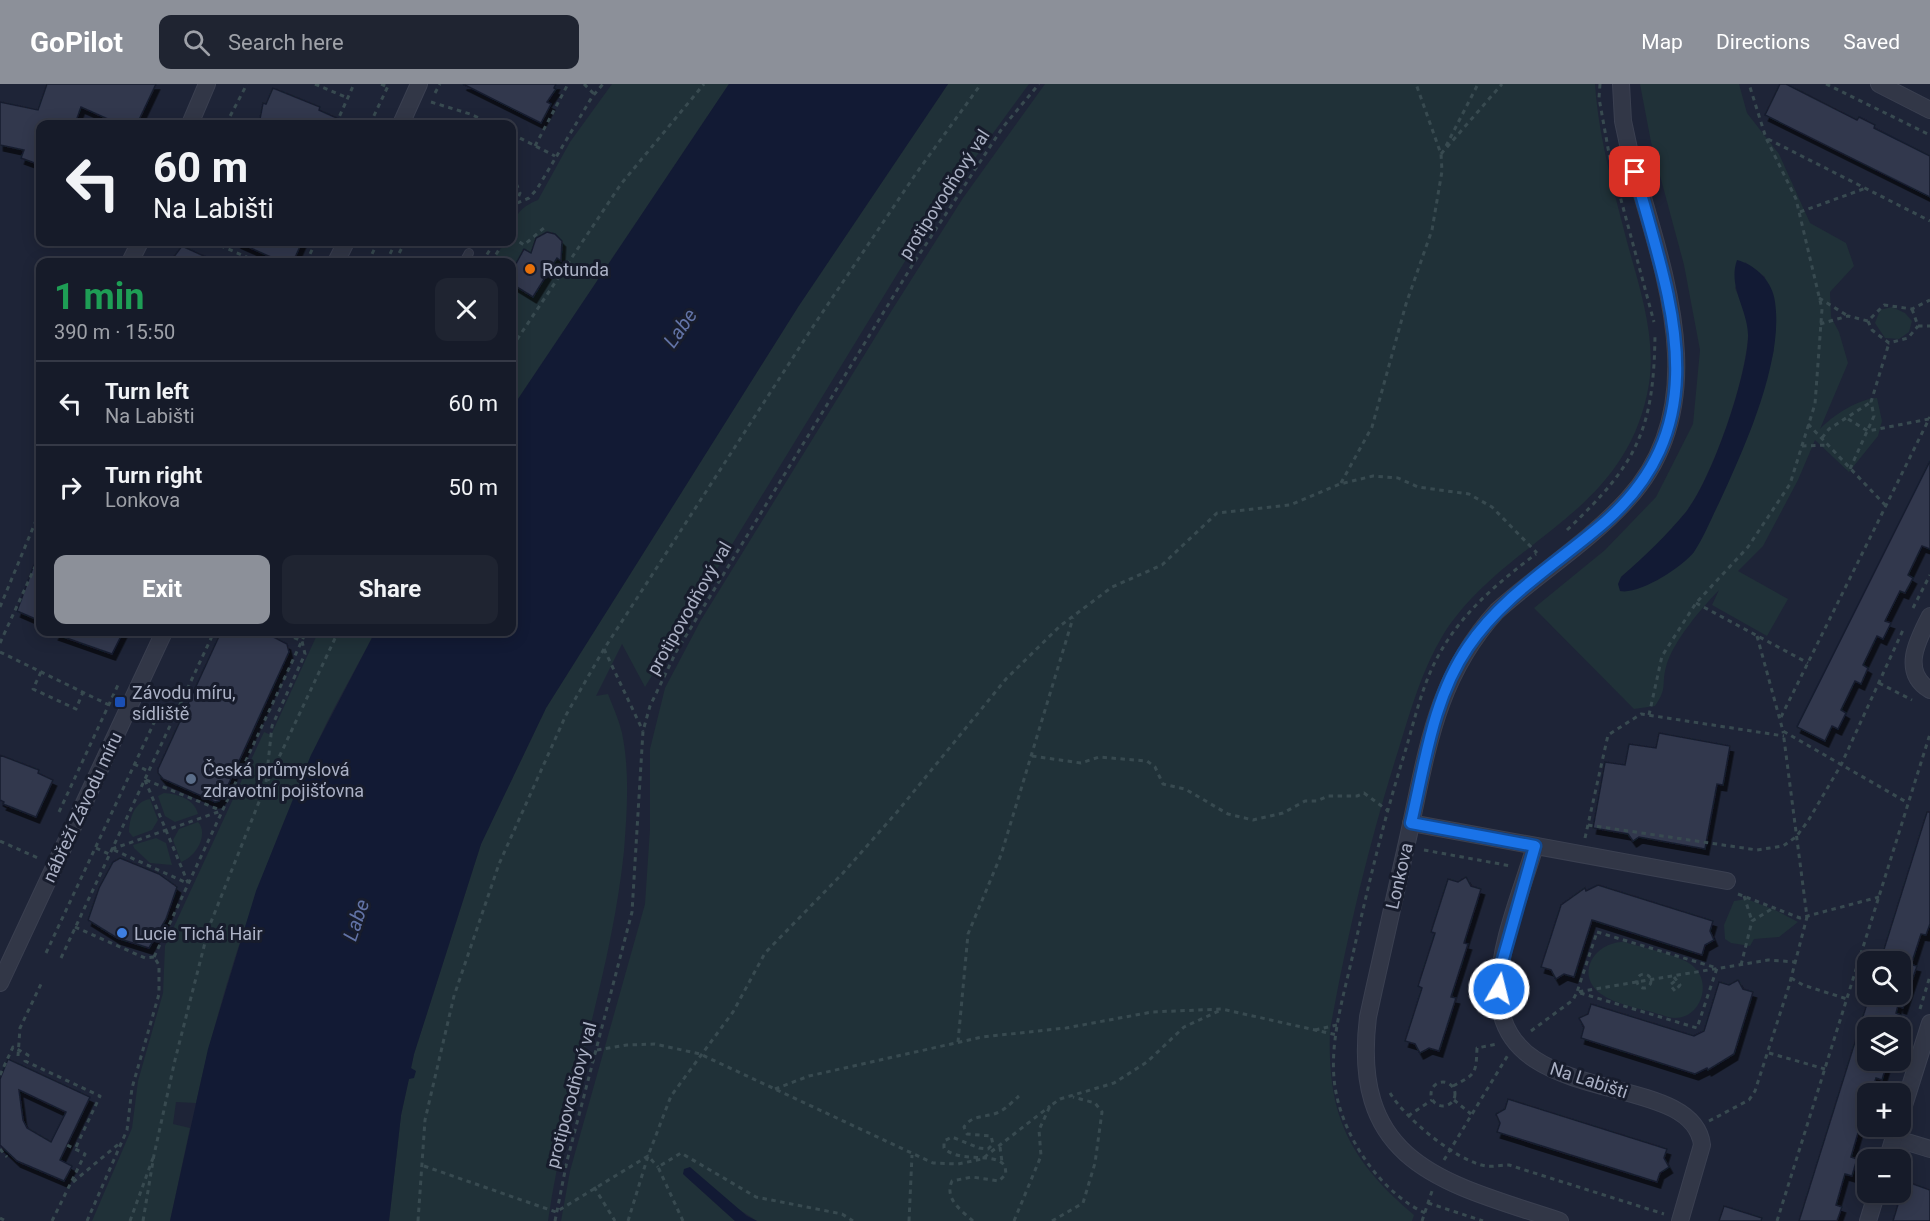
<!DOCTYPE html>
<meta charset="utf-8">
<style>
body{margin:0;font-family:Roboto,sans-serif;background:#1f2431;color:#f1f3f6;height:100vh;display:flex;flex-direction:column;font-size:22px;white-space:nowrap}
*{box-sizing:border-box;margin:0}
p{font-size:20px;color:#9ea1a8}
.icon{flex:none;width:33px;height:33px;fill:none;stroke:currentColor;stroke-width:2;stroke-linecap:round;stroke-linejoin:round}
.map{position:relative;flex:1;overflow:hidden}
.details{position:absolute;left:36px;top:174px;width:480px;height:378px;display:flex;flex-direction:column;background:#161b29;border-radius:12px;box-shadow:0 3px 15px #0003,0 0 0 2px #353946}
.details>*{flex:none}
.banner{position:absolute;left:36px;top:36px;width:480px;height:126px;border-radius:12px;box-shadow:0 3px 15px #0003,0 0 0 2px #353946;background:#161b29;color:#f1f3f6;overflow:hidden}
.controls{position:absolute;left:1857px;top:867px;display:grid;gap:12px}
.controls a{display:grid;place-items:center;width:54px;height:54px;border-radius:12px;background:#161b29;box-shadow:0 3px 15px #0003,0 0 0 2px #353946;font-size:30px}
.pin{position:absolute;display:grid;place-items:center;width:51px;height:51px;color:#fff;margin:-26px;border-radius:12px;box-shadow:0 3px 9px #0006}
.me{position:absolute;width:66px;margin:-33px;rotate:8deg;stroke-linejoin:round;filter:drop-shadow(0 0 4px #0008)}
.turn{display:flex;align-items:center;gap:21px;height:126px;padding:0 18px;font-size:27px}
.turn .icon{width:78px;height:78px;stroke-width:2.5}
.turn b{display:block;font-size:42px;line-height:51px}
.round{display:grid;place-items:center;flex:none;width:63px;height:63px;border-radius:12px;background:#1f2431}
.overview{display:flex;align-items:center;justify-content:space-between;height:102px;padding:0 18px}
h1{font-size:36px;font-weight:700;line-height:45px;color:#1e9e55}
.button{display:flex;gap:12px;margin-top:auto;padding:12px 18px}
.button a{flex:1;height:69px;border-radius:12px;background:#8c9099;color:#fff;font-size:24px;font-weight:700;line-height:69px;text-align:center}
.button a+a{background:#1f2431;color:#f1f3f6}
ul{padding:0;list-style:none}
li{display:flex;align-items:center;gap:18px;height:84px;padding:0 18px;border-top:2px solid #353946}
li div{flex:1}
li b{display:block;font-size:22px}
li em{font-style:normal}
header{display:flex;align-items:center;gap:36px;box-sizing:border-box;height:84px;padding:0 30px;background:#8c9099;color:#fff}
header strong{font-size:28px}
nav{display:flex;gap:33px;margin-inline-start:auto;font-size:21px}
.search{width:420px;height:54px;background:#1f2431;display:flex;align-items:center;gap:15px;box-sizing:border-box;padding:0 21px;border-radius:12px;color:#9ea1a8;font-size:22px}
.map>svg:first-child{display:block}
.green{fill:#203138;fill-rule:evenodd}
.water{fill:#121a34}
.building{fill:#30374e;stroke:#191e2e;stroke-width:1.5;fill-rule:evenodd;filter:url(#shadow)}
.lines{fill:none;stroke-linecap:round;stroke-linejoin:round}
.lane-casing{stroke:#3b4051;stroke-width:10}
.street-casing{stroke:#3b4051;stroke-width:18}
.path{stroke:#384a50;stroke-width:3;stroke-dasharray:4.5 4.5;stroke-linecap:butt}
.lane{stroke:#323747;stroke-width:8}
.street{stroke:#323747;stroke-width:16}
.route-casing{stroke:#114b97;stroke-width:15}
.route{stroke:#1a73e8;stroke-width:10}
.food-dot{fill:#e8710a;stroke:#171c2c;stroke-width:2}
.transit-dot{fill:#1a4fb4;stroke:#171c2c;stroke-width:2}
.service-dot{fill:#5c6f8a;stroke:#171c2c;stroke-width:2}
.shop-dot{fill:#3f7fe0;stroke:#171c2c;stroke-width:2}
.labels{text-anchor:middle;dominant-baseline:central;stroke-width:6;stroke-linejoin:round;paint-order:stroke}
.street-label{font-size:18px;fill:#abb1c5;stroke:#171c2c}
.poi-label{font-size:18px;fill:#abb1c5;stroke:#171c2c;text-anchor:start}
.water-label{font-size:20px;font-style:italic;fill:#6273a6;stroke:#171c2c}
</style>
<header>
<strong>GoPilot</strong>
<div class="search"><svg class="icon" aria-label="search" viewBox="0 0 24 24"><circle cx="10" cy="10" r="6"/><path d="M15 15l6 6"/></svg>Search here</div>
<nav><a>Map</a><a>Directions</a><a>Saved</a></nav>
</header>
<div class="map">
<svg width="1930" height="1137" viewBox="0 0 1930 1137">
<defs>
<filter id="shadow"><feDropShadow dx="3.5" dy="6" stdDeviation="0" flood-color="#0009"/></filter>
</defs>
<rect width="100%" height="100%" fill="#1e2437"/>
<g class="green">
<path d="M612,0H729L512,324V178H492L505,158H512C512,135 517,124 538,116L570,58Z"/>
<path d="M948,0H1029L932,133L645,603L622,560L596,612L608,610C613,623 619,636 622,649C630,688 627,728 624,767C611,893 566,1012 548,1137H389L401,1031L414,970L481,760L546,624L798,223Z"/>
<path d="M1045,0H1595C1599,57 1615,110 1629,165C1641,208 1656,255 1649,300C1627,433 1506,452 1443,551C1422,586 1411,625 1399,664C1370,755 1347,851 1330,946C1327,1031 1349,1076 1414,1131L1412,1137H757L683,1090L735,1137H561L570,1087L645,820L650,745V665L665,604L701,536L892,226L963,114Z"/>
<path d="M1640,0H1739L1747,29L1779,70L1810,139L1846,159L1854,182L1830,208L1831,233L1839,248L1848,279L1820,345C1832,332 1858,315 1877,314L1882,337L1878,352L1849,388L1815,356L1798,396L1763,462L1738,487L1788,515L1767,552L1712,521L1719,506C1701,525 1673,557 1666,583C1661,602 1668,603 1655,622L1634,625L1534,524L1605,466L1656,413L1693,340L1700,266L1684,181L1651,58ZM1745,178L1765,193L1774,266L1753,339L1733,387L1693,469L1621,493C1644,473 1667,451 1686,428C1713,393 1752,282 1748,238C1747,227 1739,214 1735,204Z"/>
<path d="M1892,223L1905,229L1912,237L1909,248L1899,255L1885,254L1875,239L1880,226Z"/>
<path d="M314,548H375C354,589 329,630 311,673C262,785 222,900 196,1019L176,1018L173,1040L190,1044L170,1137H92L132,1044L138,997L163,909L165,862L264,648L271,651L316,553L312,551Z"/>
<path d="M164,709C178,710 194,715 198,730L175,738L165,732L158,712Z"/>
<path d="M150,715L158,736L152,746L133,753L129,748C129,734 135,717 150,715Z"/>
<path d="M198,738C209,750 196,773 181,778L173,756L179,745Z"/>
<path d="M156,754L166,759L172,781L150,779L134,764L133,761Z"/>
<path d="M1747,815L1775,826L1798,838L1779,853L1754,855L1750,862L1731,859L1725,855L1724,841L1734,817Z"/>
<path d="M1625,858C1642,864 1683,871 1694,883C1712,899 1701,934 1675,934C1669,934 1663,931 1658,930C1640,924 1616,921 1601,910C1574,890 1595,857 1625,858Z"/>
</g>
<g class="water">
<path d="M729,0H948L798,223L546,624L481,760L414,970L411,984L416,987L414,994L409,995L401,1031L389,1137H170L208,965L256,807L311,671L375,548H512V324Z"/>
<path d="M1737,176C1756,181 1773,198 1775,218C1784,277 1744,365 1719,419C1711,435 1704,453 1694,468C1681,484 1639,511 1620,507L1618,500L1621,493C1644,473 1667,451 1686,428C1712,395 1745,298 1748,256C1750,227 1727,204 1737,176Z"/>
<path d="M690,1083L747,1132L757,1137H735L683,1090L684,1085Z"/>
</g>
<g class="building">
<path d="M47,0H156L137,40H119L81,23L75,40H40V81L21,74L24,66L0,61V18L38,26Z"/>
<path d="M463,0H556L554,4L556,5L547,18L551,20L541,39Z"/>
<path d="M1780,0H1786L1857,36L1859,33L1875,41L1874,44L1930,72V113L1765,31Z"/>
<path d="M273,4L320,23L319,26L350,40H259L263,19L266,20Z"/>
<path d="M547,148L555,150L562,157L561,177L557,174L533,213L512,200V187L524,165L531,169L536,154Z"/>
<path d="M237,158H302L293,178H282Z"/>
<path d="M182,162L217,178H170Z"/>
<path d="M1930,377V465L1922,462L1908,491L1913,494L1905,509L1900,507L1885,537L1891,539L1883,555L1877,552L1863,581L1868,584L1861,600L1855,597L1841,626L1846,629L1838,645L1832,642L1825,657L1797,643Z"/>
<path d="M38,470L40,471V537L17,527Z"/>
<path d="M56,548H123L112,570L55,550Z"/>
<path d="M221,548H264L287,560L289,568L224,710L219,717L215,718L163,695L158,689V685Z"/>
<path d="M1659,649L1730,662L1723,701L1717,700L1705,765L1639,753L1633,757L1628,750L1593,744L1605,678L1625,681L1629,660L1656,664Z"/>
<path d="M0,671L39,686L38,689L53,696L36,733L3,720L4,718L0,716Z"/>
<path d="M1927,728H1930V840L1926,851L1921,850L1912,878H1880Z"/>
<path d="M120,774L159,790L177,803L166,835L149,864L117,854L88,836L99,804L113,778Z"/>
<path d="M1466,793L1471,802L1481,805L1464,859L1468,860L1451,913L1456,914L1439,967L1429,964L1420,969L1415,960L1405,957L1422,904L1418,902L1435,849L1431,848L1448,795L1458,798Z"/>
<path d="M1598,801L1713,837L1710,847L1714,856L1705,861L1702,871L1592,836L1574,893L1564,890L1556,895L1551,886L1541,883L1561,821L1585,804L1586,807Z"/>
<path d="M1900,878L1917,882L1903,924L1900,923V914L1896,929L1901,931L1898,944H1868V976L1887,979L1882,996L1876,994L1871,1010H1868V1044L1860,1042L1851,1073L1857,1075L1852,1092L1845,1090L1836,1121L1842,1123L1837,1137H1799L1870,910H1900Z"/>
<path d="M1738,896L1743,905L1753,908L1734,970L1708,986L1707,984L1695,990L1581,954L1584,943L1579,934L1588,930L1591,920L1694,952L1704,947L1719,898L1729,901Z"/>
<path d="M8,975L90,1013L60,1076L72,1082L64,1097L17,1077L0,1061V995ZM19,1006L66,1028L51,1058L27,1044L23,1036Z"/>
<path d="M1508,1015L1667,1065L1664,1074L1669,1083L1660,1089L1657,1098L1497,1048L1500,1039L1496,1030L1505,1025Z"/>
<path d="M1905,1097L1930,1106V1137H1893Z"/>
<path d="M1724,1122L1762,1134L1761,1137H1719Z"/>
</g>
<g class="lines">
<g class="lane-casing">
<path id="lane" d="M464,178L469,169"/>
</g>
<g class="street-casing">
<g id="street">
<path d="M1879,0L1930,26"/>
<path d="M190,40L207,0"/>
<path d="M401,40L419,0"/>
<path d="M130,178L140,158"/>
<path d="M336,178L346,158"/>
<path d="M1930,532C1918,555 1900,588 1930,606"/>
<path d="M1411,739L1727,797"/>
<path d="M1535,762C1522,807 1500,856 1499,904C1495,1029 1693,983 1702,1061L1680,1137"/>
<path d="M0,899L164,548"/>
<path d="M1900,1034L1930,939"/>
<path d="M1894,1054L1930,1065"/>
<path d="M1887,1076L1897,1043"/>
<path d="M1560,1137C1445,1099 1350,1081 1368,933C1381,873 1395,813 1408,754C1427,668 1435,595 1497,527C1539,489 1589,458 1628,415C1719,315 1659,177 1629,65L1623,37L1621,0"/>
<path d="M1868,1137L1877,1108"/>
</g>
</g>
<g class="path">
<path d="M315,0L348,14"/>
<path d="M381,0L388,3"/>
<path d="M584,0L594,10"/>
<path d="M1600,0L1599,14L1610,75L1654,238"/>
<path d="M1826,0L1930,51"/>
<path d="M435,9L440,0"/>
<path d="M431,18L470,30L492,40"/>
<path d="M372,36L381,40"/>
<path d="M226,40L247,0"/>
<path d="M336,40L354,0"/>
<path d="M370,40L389,0"/>
<path d="M512,50L555,72"/>
<path d="M1768,55L1930,137"/>
<path d="M535,62L568,0"/>
<path d="M1446,62L1478,0"/>
<path d="M1441,70L1502,0"/>
<path d="M517,119L529,114L537,105L592,13L603,0"/>
<path d="M1800,128L1866,104"/>
<path d="M512,129L520,109L514,94"/>
<path d="M512,153L524,161L545,143"/>
<path d="M212,158L258,178"/>
<path d="M395,177L405,158"/>
<path d="M306,178L316,158"/>
<path d="M368,178L378,158"/>
<path d="M386,178L396,158"/>
<path d="M482,178L495,158"/>
<path d="M491,178L504,158"/>
<path d="M1819,214L1848,232"/>
<path d="M1912,225L1918,242"/>
<path d="M1868,237L1872,246L1889,259L1908,254L1918,242"/>
<path d="M1820,240L1848,232L1868,237L1884,221L1912,225L1930,216"/>
<path d="M1918,242H1930"/>
<path d="M512,263L621,100L704,0"/>
<path d="M1848,335L1868,347L1929,335"/>
<path d="M1808,340L1887,423"/>
<path d="M1822,354L1829,345L1871,318"/>
<path d="M1802,362L1828,361"/>
<path d="M1850,385L1874,332L1871,318L1889,259"/>
<path d="M1341,399L1372,343L1406,220L1432,146L1442,87L1441,70L1416,0"/>
<path d="M1567,446C1637,380 1654,346 1655,250"/>
<path d="M1696,519L1808,579"/>
<path d="M0,523L40,427"/>
<path d="M1913,524L1930,491"/>
<path d="M1757,552L1783,647L1908,719"/>
<path d="M0,559L40,472"/>
<path d="M604,565L643,647"/>
<path d="M0,568L109,621"/>
<path d="M41,588L33,605L76,625L83,608"/>
<path d="M1879,599L1912,616"/>
<path d="M1649,631L1662,572L1696,519L1748,463L1790,400L1815,320L1822,225L1796,115L1766,54L1749,0"/>
<path d="M1781,633L1930,333"/>
<path d="M1032,672L1081,679L1099,673L1147,677L1155,683L1163,700L1185,705L1228,730L1253,736L1283,729L1305,717H1317L1328,712H1357L1364,709L1387,726"/>
<path d="M134,680L148,687"/>
<path d="M145,696L188,799"/>
<path d="M146,696L220,726"/>
<path d="M266,698L272,642L305,570L302,557L281,548"/>
<path d="M59,728L118,601"/>
<path d="M1588,741L1757,766L1783,762L1796,753L1808,737L1841,681L1903,546"/>
<path d="M1585,754L1608,651L1641,630L1784,652"/>
<path d="M0,757L38,774"/>
<path d="M96,764L109,770"/>
<path d="M112,765L221,727"/>
<path d="M114,766L187,799"/>
<path d="M1424,766L1511,782"/>
<path d="M1738,810L1800,834L1879,813"/>
<path d="M1744,812L1752,837"/>
<path d="M75,843L145,874L154,873"/>
<path d="M1597,848L1717,884L1697,944L1577,908Z"/>
<path d="M46,869L167,611"/>
<path d="M154,873L306,548"/>
<path d="M61,874L214,548"/>
<path d="M1741,881L1752,837L1775,823"/>
<circle cx="1644" cy="897" r="7"/>
<path d="M1674,893L1680,901L1675,907L1670,901L1675,897"/>
<path d="M1791,894L1803,901L1847,915"/>
<path d="M1920,925L1930,892"/>
<path d="M1315,946L1337,941"/>
<path d="M1531,947L1573,916L1577,908L1768,876L1796,878"/>
<path d="M958,958L968,850L1001,771L1073,534"/>
<path d="M597,966L627,961L655,960L700,970L933,1079L958,1080L982,1075L1050,1022"/>
<path d="M1769,969L1825,985"/>
<path d="M18,972L20,944L41,900"/>
<path d="M0,991L13,963L28,971L25,977L100,1012L75,1065"/>
<circle cx="1443" cy="1010" r="12"/>
<path d="M1453,1002C1476,990 1476,990 1477,964L1497,960"/>
<path d="M775,1005L809,992L982,953L1066,944L1152,928L1222,925L1337,951"/>
<path d="M1390,1009C1405,1034 1456,1077 1486,1082C1493,1083 1502,1081 1509,1081L1664,1130"/>
<path d="M1454,1016L1471,1030"/>
<path d="M1408,1032L1432,1016"/>
<path d="M1709,1037L1749,1016L1755,1007L1789,902L1807,833L1783,647"/>
<path d="M1000,1063L1002,1078"/>
<path d="M0,1065L7,1073"/>
<path d="M1444,1076L1508,971"/>
<path d="M424,1082L556,1128L648,1072L658,1083"/>
<path d="M73,1098L121,1058"/>
<path d="M594,1103L615,1137"/>
<path d="M1428,1119L1483,1137"/>
<path d="M1425,1129C1382,1109 1347,1058 1337,1013C1326,967 1343,915 1353,870C1368,802 1384,735 1405,668C1414,638 1421,606 1435,578C1458,532 1496,500 1536,470"/>
<path d="M0,1134L6,1137"/>
<path d="M52,1137L85,1070L67,1061"/>
<path d="M87,1137L127,1046L132,1004L159,910V881L154,873"/>
<path d="M130,1137L153,1074"/>
<path d="M143,1137L154,1071L175,976L209,843L265,703L338,548"/>
<path d="M418,1137L425,1036L454,912L499,780L566,631L604,565L816,238L915,91L981,0"/>
<path d="M555,1137L567,1077L632,828L643,647L650,622L676,568L913,180L1003,43L1039,0"/>
<path d="M628,1137L648,1072L671,1012L733,928L765,869L843,789L897,728L1006,595L1060,542L1112,503L1162,481L1217,429L1290,421L1340,400L1373,392L1398,394L1418,403L1469,410L1492,423L1537,469"/>
<path d="M683,1137L658,1083L681,1069L756,1113L842,1130L853,1137"/>
<path d="M909,1137L912,1071"/>
<path d="M973,1137C961,1126 944,1115 952,1097L972,1093L999,1097L1006,1090L1005,1082C995,1067 959,1080 944,1064V1057L952,1053L979,1064L988,1065L993,1060L991,1052L967,1050L964,1043C972,1030 987,1034 999,1028C1007,1024 1013,1017 1019,1012"/>
<path d="M1014,1137L1041,1072L1039,1046L1050,1022L1060,1015L1114,999L1147,978L1184,943L1221,926"/>
<path d="M1052,1137L1083,1119L1095,1079L1102,1028L1095,1019L1073,1013"/>
<path d="M1422,1137L1432,1107"/>
<path d="M1777,1137L1930,650"/>
</g>
<use href="#lane" class="lane"/>
<use href="#street" class="street"/>
</g>
<g class="lines">
<g class="route-casing">
<path id="route" d="M1499,905L1501,882L1535,762L1411,739C1425,679 1433,614 1468,563C1503,511 1559,478 1605,438C1721,336 1668,212 1635,88"/>
</g>
<use href="#route" class="route"/>
</g>
<circle class="food-dot" cx="530" cy="185" r="6"/>
<rect class="transit-dot" x="114" y="612" width="12" height="12" rx="3"/>
<circle class="service-dot" cx="191" cy="695" r="6"/>
<circle class="shop-dot" cx="122" cy="849" r="6"/>
<g class="labels">
<g class="street-label">
<text transform="translate(944 110) rotate(-57)">protipovodňový val</text>
<text transform="translate(689 524) rotate(-60)">protipovodňový val</text>
<text transform="translate(82 723) rotate(-65)">nábřeží Závodu míru</text>
<text transform="translate(1399 792) rotate(-77)">Lonkova</text>
<text transform="translate(1589 996) rotate(18)">Na Labišti</text>
<text transform="translate(571 1011) rotate(-75)">protipovodňový val</text>
</g>
<g class="poi-label">
<text x="542" y="185">Rotunda</text>
<text x="132" y="608">Závodu míru,<tspan x="132" dy="21">sídliště</tspan></text>
<text x="203" y="685">Česká průmyslová<tspan x="203" dy="21">zdravotní pojišťovna</tspan></text>
<text x="134" y="849">Lucie Tichá Hair</text>
</g>
<g class="water-label">
<text transform="translate(680 244) rotate(-55)">Labe</text>
<text transform="translate(356 836) rotate(-71)">Labe</text>
</g>
</g>
</svg>
<div class="controls">
<a><svg class="icon" aria-label="search" viewBox="0 0 24 24"><circle cx="10" cy="10" r="6"/><path d="M15 15l6 6"/></svg></a>
<a><svg class="icon" aria-label="layers" viewBox="0 0 24 24"><path d="M12 4l9 5-9 5-9-5zM3 14l9 5 9-5"/></svg></a>
<a>+</a>
<a>−</a>
</div>
<div class="pin" style="left:1635px;top:88px;background:#d93025"><svg class="icon" aria-label="arrive" viewBox="0 0 24 24"><path d="M6 21V4h12l-3 4 3 4H6"/></svg></div>
<svg class="me" style="left:1499px;top:905px" viewBox="-20 -20 40 40"><circle r="17" fill="#1a73e8" stroke="#fff" stroke-width="3"/><path d="M0-11L8 9 0 5-8 9z" fill="#fff"/></svg>
<div class="banner">
<div class="turn"><svg class="icon" aria-label="left" viewBox="0 0 24 24"><path d="M17 20v-9H6M10 6l-5 5 5 5"/></svg><div><b>60 m</b>Na Labišti</div></div>
</div>
<section class="details">
<div class="overview"><div><h1>1 min</h1><p>390 m · 15:50</p></div><a class="round"><svg class="icon" aria-label="close" viewBox="0 0 24 24"><path d="M6 6l12 12M18 6L6 18"/></svg></a></div>
<ul>
<li><svg class="icon" aria-label="left" viewBox="0 0 24 24"><path d="M17 20v-9H6M10 6l-5 5 5 5"/></svg><div><b>Turn left</b><p>Na Labišti</p></div><em>60 m</em></li>
<li><svg class="icon" aria-label="right" viewBox="0 0 24 24"><path d="M7 20v-9h11M14 6l5 5-5 5"/></svg><div><b>Turn right</b><p>Lonkova</p></div><em>50 m</em></li>
</ul>
<div class="button"><a>Exit</a><a>Share</a></div>
</section>
</div>
